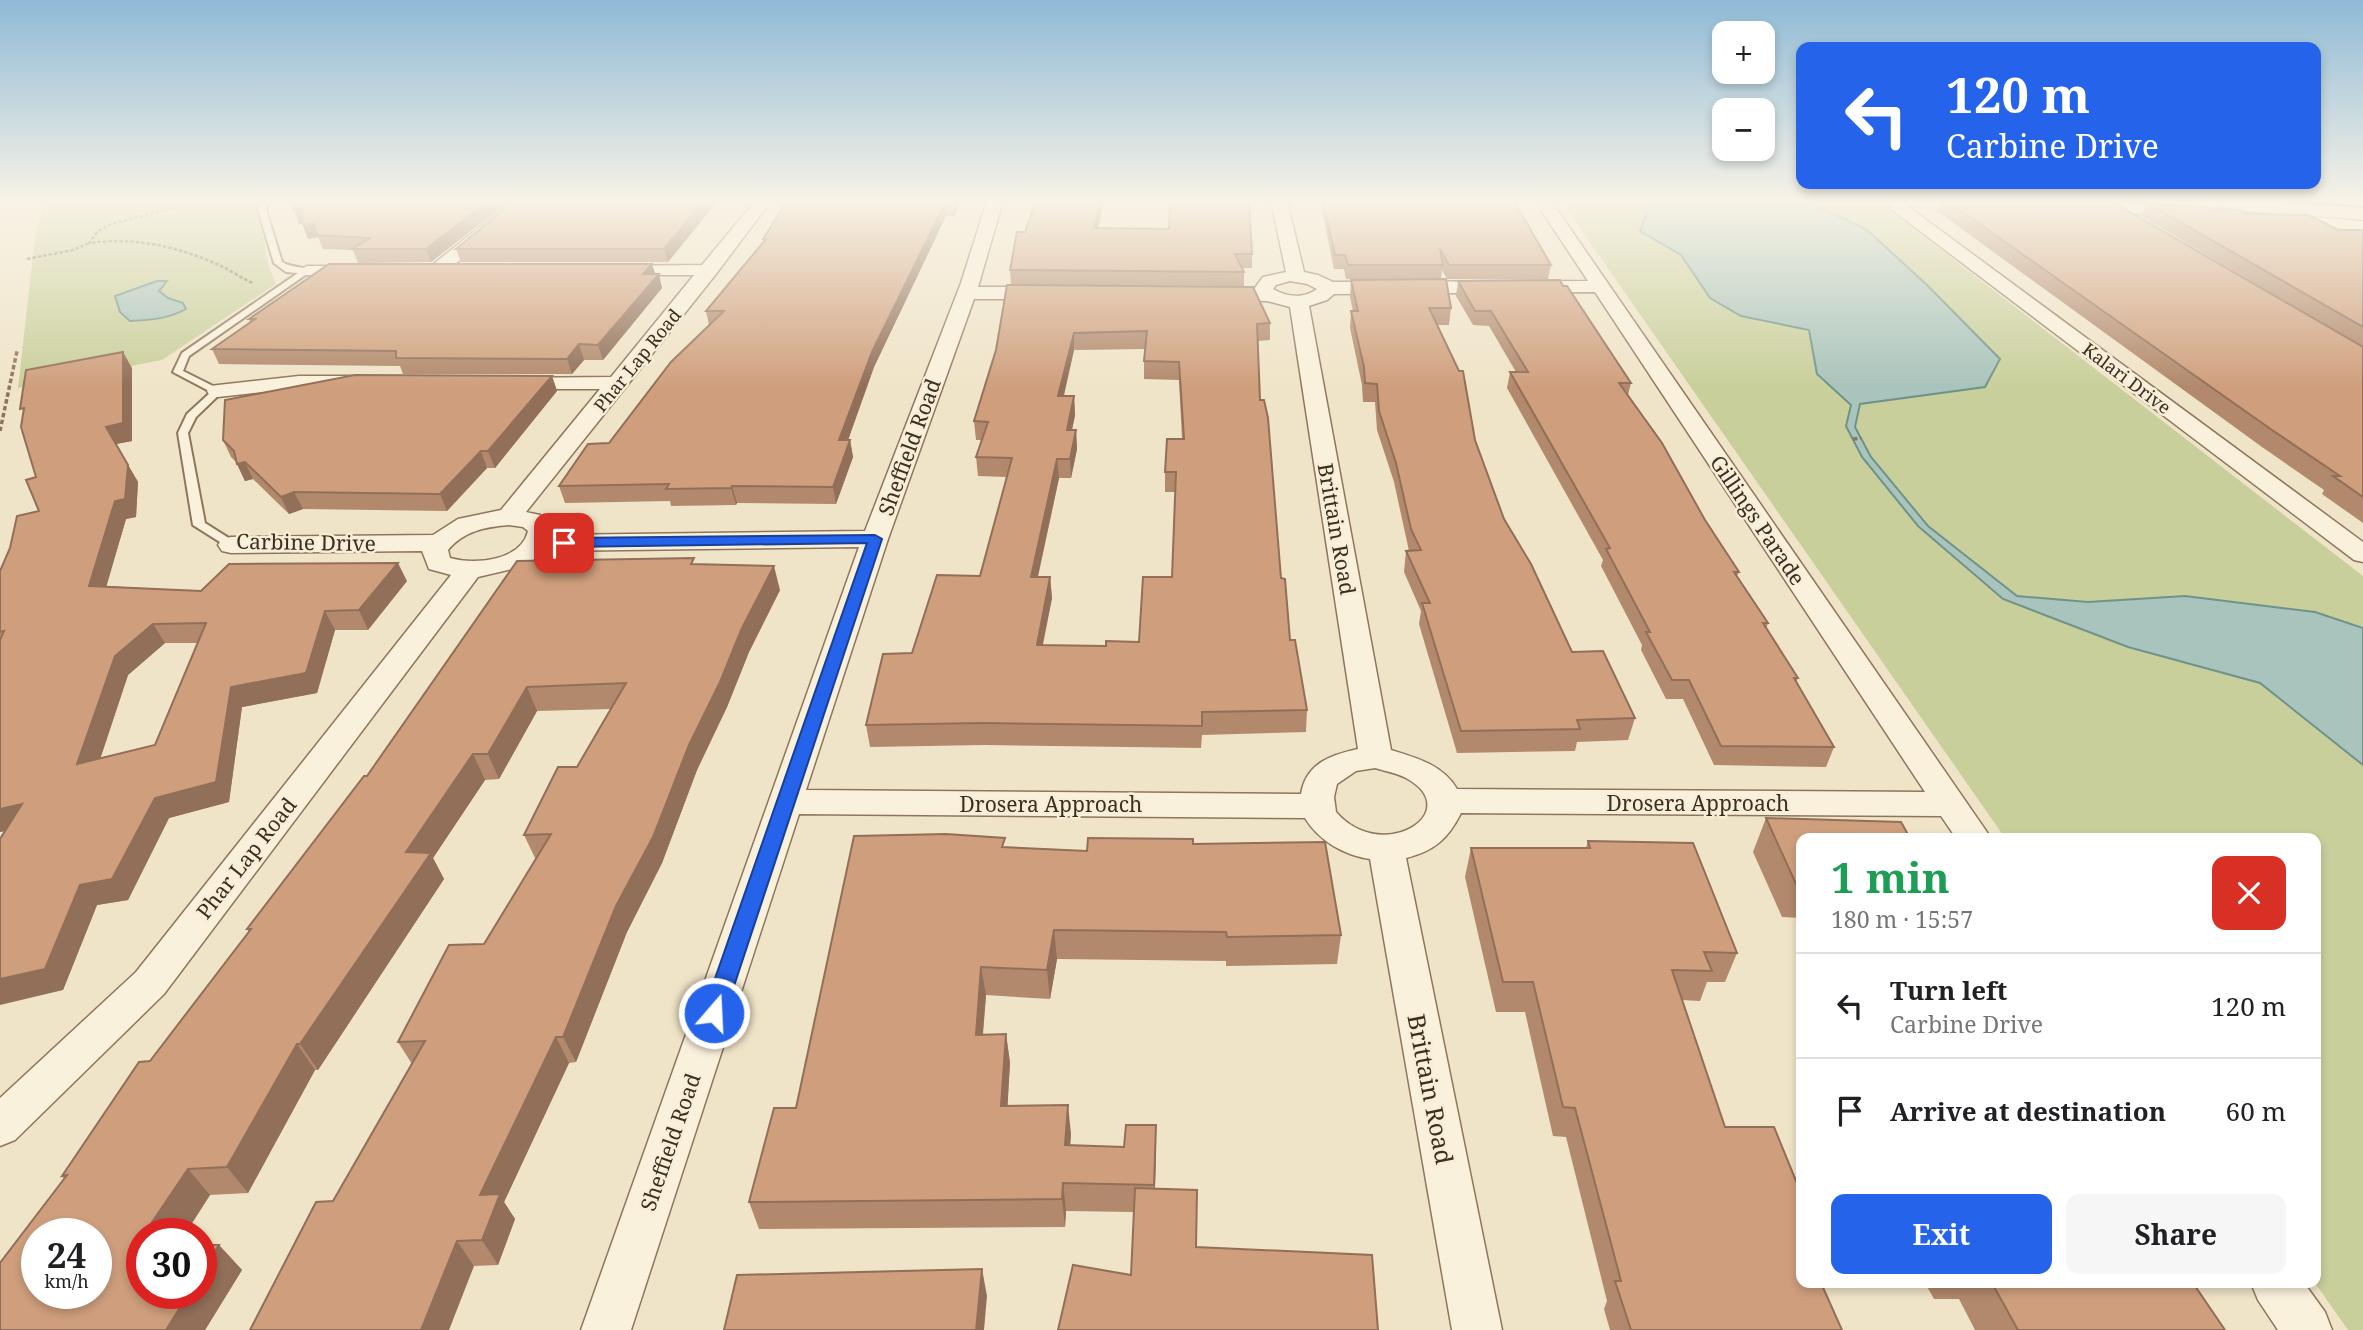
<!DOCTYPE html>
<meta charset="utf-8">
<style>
body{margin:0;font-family:"Noto Serif",serif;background:#f6f6f6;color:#202124;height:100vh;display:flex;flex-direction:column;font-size:26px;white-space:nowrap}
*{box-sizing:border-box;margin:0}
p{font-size:23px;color:#757577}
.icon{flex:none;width:38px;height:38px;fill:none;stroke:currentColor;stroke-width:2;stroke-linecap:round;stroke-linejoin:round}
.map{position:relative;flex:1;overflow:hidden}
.details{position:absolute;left:1796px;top:833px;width:525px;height:455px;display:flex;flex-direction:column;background:#fff;border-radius:14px;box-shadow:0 4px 10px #0003}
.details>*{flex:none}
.top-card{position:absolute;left:1796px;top:42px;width:525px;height:147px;border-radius:14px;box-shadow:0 4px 10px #0003;background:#2563eb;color:#fff;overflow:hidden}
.fabs{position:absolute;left:1712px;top:21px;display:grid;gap:14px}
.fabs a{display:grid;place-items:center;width:63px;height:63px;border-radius:14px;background:#fff;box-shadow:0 4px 10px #0003;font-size:35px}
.speed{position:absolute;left:21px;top:1218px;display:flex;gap:14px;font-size:35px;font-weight:700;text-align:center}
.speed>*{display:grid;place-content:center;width:91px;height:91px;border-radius:50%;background:#fff;box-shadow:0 4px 10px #0003;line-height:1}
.speed small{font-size:18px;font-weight:400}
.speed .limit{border:10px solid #d22;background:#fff;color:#111}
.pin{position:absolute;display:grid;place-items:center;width:60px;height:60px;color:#fff;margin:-30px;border-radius:14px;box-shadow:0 4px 10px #0006}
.me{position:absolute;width:77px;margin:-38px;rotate:19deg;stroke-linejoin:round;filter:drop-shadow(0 0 5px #0008)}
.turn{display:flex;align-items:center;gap:24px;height:147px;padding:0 35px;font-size:32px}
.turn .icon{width:91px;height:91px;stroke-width:2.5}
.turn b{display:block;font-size:49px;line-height:60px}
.round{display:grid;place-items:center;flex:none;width:74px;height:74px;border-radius:14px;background:#f6f6f6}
.summary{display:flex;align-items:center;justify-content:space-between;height:119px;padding:0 35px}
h1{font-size:42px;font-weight:700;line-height:52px;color:#1e9e55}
.button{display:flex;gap:14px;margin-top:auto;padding:14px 35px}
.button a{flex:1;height:80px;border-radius:14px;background:#2563eb;color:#fff;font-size:28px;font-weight:700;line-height:80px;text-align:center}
.button a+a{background:#f6f6f6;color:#202124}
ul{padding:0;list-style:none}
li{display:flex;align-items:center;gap:21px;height:105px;padding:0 35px;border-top:2px solid #e0e0e0}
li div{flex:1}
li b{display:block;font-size:26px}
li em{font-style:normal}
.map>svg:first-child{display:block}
.green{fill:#c9cf9b}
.water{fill:#a9c4bc;stroke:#6f938a;stroke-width:2}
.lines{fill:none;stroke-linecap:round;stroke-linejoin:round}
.lane-casing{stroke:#8d765c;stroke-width:4}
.street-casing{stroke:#8d765c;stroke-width:3}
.secondary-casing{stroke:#6f573f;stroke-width:4}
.path-far1{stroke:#8d765c;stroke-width:2.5;stroke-dasharray:3.5 2;stroke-linecap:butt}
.path{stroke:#8d765c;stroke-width:3.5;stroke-dasharray:4.5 2.5;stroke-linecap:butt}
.lane{fill:#faf1dc;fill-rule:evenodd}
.street{fill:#faf1dc;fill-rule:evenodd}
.secondary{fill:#faf1dc;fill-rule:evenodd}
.wall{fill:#b2896c;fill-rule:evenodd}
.shaded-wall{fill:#916f58}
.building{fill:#cf9f7d;stroke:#916f58;stroke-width:2;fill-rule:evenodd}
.route{fill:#2563eb;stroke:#184099;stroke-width:2}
.labels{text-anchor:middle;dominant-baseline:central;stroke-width:5;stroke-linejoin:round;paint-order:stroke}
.far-street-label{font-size:18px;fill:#3d2e20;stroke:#f7eed8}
.street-label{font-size:21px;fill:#3d2e20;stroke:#f7eed8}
.near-street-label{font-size:24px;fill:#3d2e20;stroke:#f7eed8}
</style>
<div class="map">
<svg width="2363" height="1330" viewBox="0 0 2363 1330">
<rect width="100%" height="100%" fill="#f0e4c8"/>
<g class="green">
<path d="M44,201H256L269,267L276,284L162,360L18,388L35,237Z"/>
<path d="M1561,201H1878L2363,576V1330H2348L2315,1283V838H2005Z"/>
</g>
<g class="water">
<path d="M1633,201H1806L1866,229L1927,285L2000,359L1985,387L1860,404L1855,427L1871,457L1928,526L2017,596L2088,602L2185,596L2315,612L2363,628V765L2260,683L2128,647L2003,599L1918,526L1862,457L1846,426L1851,405L1817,374L1809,330L1741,316L1710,298L1681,255L1640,231L1647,213Z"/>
<path d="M157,281H167L159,291L168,298L183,303L186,309C168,319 150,320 130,321L120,312L115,296Z"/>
</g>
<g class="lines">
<g class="lane-casing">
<path id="lane" d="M261,201H269L266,210L282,262C292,268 303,266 311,271L189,356L183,371L223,391L196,417L188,433L205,523L235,542L237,545L235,548L231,549L193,525L178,433L187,414L211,392L173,372L182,353L298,273L286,272L274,263L258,210Z"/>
</g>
<g class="street-casing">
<g id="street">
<path d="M512,201H530L442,275H430L427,271L430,267Z"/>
<path d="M755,201H771L716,274L526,512L540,515L554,530L553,535L865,531L961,283L987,201H1003L978,287H1048L1057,293L1048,299H974L888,539L806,790L1301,794C1306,763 1331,755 1358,749L1290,307L1267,301L1216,300L1207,294L1216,288L1254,289L1263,277L1286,272L1271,201H1287L1304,272L1318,275L1333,282L1588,281L1535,201H1551L1991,838H1956L1941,816L1461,813C1448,839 1434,851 1406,858L1502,1330H1452L1370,859C1344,855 1319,841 1305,818L799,814L631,1330H581L859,547L545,551L525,566L478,577L164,994L15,1140L0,1146V1098L136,972L451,575L429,569L422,551L231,553L222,551L218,545L222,539L231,537L433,535L458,519L501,510L600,389H514L506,388L503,383L506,378L611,377L694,275H612L606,274L603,270L606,266L702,265ZM1290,281L1307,284L1317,289C1303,299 1287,297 1273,289L1276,285ZM1595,292L1925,792L1457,789C1443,765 1417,758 1391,750L1309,306L1327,300L1334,294ZM509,525L523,527L528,531C521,561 475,565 450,558L448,550C464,531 485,527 509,525ZM1375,768C1385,771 1397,773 1406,778C1467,811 1383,866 1336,812L1334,797L1337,784L1356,771Z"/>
<path d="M1892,201H1908L1906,205L2363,542V562L2354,560L1891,209L1889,206Z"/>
<path d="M2028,201H2098L2183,207L2191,212L2183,217L2036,206Z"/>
<path d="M2281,214L2363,221V231L2275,222L2273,219L2275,216Z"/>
<path d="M307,266H360L369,271L360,276L301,275L298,271Z"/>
<path d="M299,376H355L363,377L366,382L363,387L355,388H299L218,397L210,396L207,391L210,386L218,385Z"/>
<path d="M2251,1283H2304L2325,1312L2332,1330H2278L2258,1300Z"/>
</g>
</g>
<g class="secondary-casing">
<path id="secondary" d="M2178,201H2270L2363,208V220L2188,207L2181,205Z"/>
</g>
<g class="path-far1">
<path d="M202,201L111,224L98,231L89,243C135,237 176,246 219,265C230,270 241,278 253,283"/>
<path d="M27,259L73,250L89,243"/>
</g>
<g class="path">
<path d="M0,431L17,351"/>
<path d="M1853,439L1861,438"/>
</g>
<use href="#lane" class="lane"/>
<use href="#street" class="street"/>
<use href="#secondary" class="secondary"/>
</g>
<g class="wall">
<path d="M291,201H509L431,262L358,263L353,250L323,249L318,237L308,239L302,223L299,224Z"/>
<path d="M787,201H960L955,216H946L874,367L848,440H850L853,457L836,504L737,503L736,505L671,506L670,501L565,503L559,486L609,443L709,325L706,311L763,242V239Z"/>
<path d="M1104,201L1098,228L1252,254V268H1242L1244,272V286L1011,285L1010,270L1025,232Z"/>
<path d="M1320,201H1514L1551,265L1548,279H1447L1442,270L1441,279H1346L1344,269H1334Z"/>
<path d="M1940,201H2111L2310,316L2141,216L2147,203L2244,214L2338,230H2363V523L2322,494L2324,490L2262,447L1937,211Z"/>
<path d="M2130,201H2179L2177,204Z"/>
<path d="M707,214L668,262H461L456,249Z"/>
<path d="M652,264L655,274L662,288L603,360H584L572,374H403L400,366L219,364L212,349L250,322L249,319Z"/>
<path d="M1351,280L1451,308L1449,325H1437L1475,440L1504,519L1572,652L1635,718L1628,740L1577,742L1575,751L1457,753L1419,624L1421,611L1404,572L1406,551H1409L1394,482L1377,430L1375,402H1363L1362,385L1350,328L1351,311H1353L1350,297Z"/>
<path d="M1458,281L1631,383L1628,395L1705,520L1739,572L1737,576L1768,623L1766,629L1798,678L1796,683L1834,747L1826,767L1714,765L1683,699H1666L1641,650L1642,645L1601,566L1603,560L1507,388L1510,372H1516L1489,326L1473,325L1456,296Z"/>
<path d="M1007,285L1270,323V340L1258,341L1260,400L1281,578L1290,640L1307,710L1306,732L1202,735L1201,748L984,745L870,747L866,725L912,653L980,576L1007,477L978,476L976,457L981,440H976L974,421L996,350ZM1145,349L1144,361V379L1179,380L1182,439L1165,472V492H1176L1172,577L1139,642L1106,646L1043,645L1052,598L1050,577H1038L1059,478H1071L1077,449L1076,430H1072L1075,415L1074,396H1064L1074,350Z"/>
<path d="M132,368V441L116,444L138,482L136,517L126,519L106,586L201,591L407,581L368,630H335L317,693L242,707L229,802L169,818L128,900L97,905L63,990L5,831L0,832V571L39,511L36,477ZM165,643H198L155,745L100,758L128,675Z"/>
<path d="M552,376L557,391L495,468H487L447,511L303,509L289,514L253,479L245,481L236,462L231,457L223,440Z"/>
<path d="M696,565L780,590L749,652L727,707L697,770L662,863L627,932L576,1062L569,1063L504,1202L515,1219L498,1265L474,1266L333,1201L412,1064L398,1042L484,944L536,860L524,835L577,767L611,709L537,711L499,779L485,780L433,858L444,879L318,1070H315L248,1193L210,1195L185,1234H142V1293L219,1245L242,1270L205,1330H0L64,1179L62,1176L249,932L247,929L367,776Z"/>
<path d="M1766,818L1801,838V918L1782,917L1753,852Z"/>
<path d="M1588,841L1737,953L1725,982H1707L1700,1001L1682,1000L1725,1127L1801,1283L1842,1330H1610L1604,1309L1607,1301L1566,1137L1553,1136L1525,1012H1496L1465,877L1471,848H1586Z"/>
<path d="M1193,844L1341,935L1337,964L1226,966V961L1057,959L1050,999L986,995L983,1035L1006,1034L1010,1063L1007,1106L1071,1134L1070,1145L1156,1153L1155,1188L1131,1275L1134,1212L1066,1211L1065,1227L759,1229L749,1202L796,1108L1006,847L1087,851Z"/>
<path d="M1925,1283H2193L2225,1330H1975L1959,1299H1934Z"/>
</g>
<g class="shaded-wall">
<path d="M488,201H509L431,262L426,249Z"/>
<path d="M704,201H719L707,214L668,262L664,249Z"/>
<path d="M954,201H960L955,216L953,203Z"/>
<path d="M1101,201H1104L1095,242L1094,228Z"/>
<path d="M945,203L946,216L874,367L842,457L839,440L872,352Z"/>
<path d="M301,210L307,223L299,224L294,211Z"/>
<path d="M314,224L318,237L308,239L303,225Z"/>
<path d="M652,264L656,277L659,274L662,288L603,360L598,345L643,274Z"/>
<path d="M1074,333V350L1059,414L1058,396Z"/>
<path d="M579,344L584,360L572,374L567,359Z"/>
<path d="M123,352L132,368V441L116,444L106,427Z"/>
<path d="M552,376L557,391L495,468L488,451Z"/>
<path d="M1074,396L1075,415L1068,449L1067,430Z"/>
<path d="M1076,430L1077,449L1071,478L1070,459Z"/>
<path d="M850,440L853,457L836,504L833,487Z"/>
<path d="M481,451L487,468L447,511L440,494Z"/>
<path d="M1057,459L1059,478L1033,598L1031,577Z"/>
<path d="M245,462L253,479L245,481L237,464Z"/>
<path d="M128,465L138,482L136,517L126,519L101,605L89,586L115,501Z"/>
<path d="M732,486L737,503L736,505L731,488Z"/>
<path d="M294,492L303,509L289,514L281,497Z"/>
<path d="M398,563L407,581L368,630L359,610Z"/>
<path d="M774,566L780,590L749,652L727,707L697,770L662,863L627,932L576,1062L563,1037L616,906L689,745L742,628Z"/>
<path d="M1050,577L1052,598L1038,666L1037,645Z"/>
<path d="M325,611L335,630L317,693L242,707L229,802L169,818L128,900L97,905L63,990L0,1005V979L80,885L231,687Z"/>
<path d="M153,624L165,643L128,675L92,784L77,764L115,656Z"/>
<path d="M527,687L537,711L499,779L488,754Z"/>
<path d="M473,754L485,780L433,858L444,879L318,1070L300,1044L406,852Z"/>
<path d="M22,804L38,825L0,832V809Z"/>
<path d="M1054,930L1057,959L1050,999L1047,970Z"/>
<path d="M981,967L986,995L980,1064L976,1035Z"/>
<path d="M1006,1034L1010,1063L1006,1134L1001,1106Z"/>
<path d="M556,1037L569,1063L504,1202L515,1219L498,1265L482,1240L480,1195Z"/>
<path d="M297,1044L315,1070L248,1193L227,1167Z"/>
<path d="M1068,1105L1071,1134L1068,1173L1065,1145Z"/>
<path d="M1156,1125V1153L1154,1213V1185Z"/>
<path d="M188,1169L210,1195L185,1234H144Z"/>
<path d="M1063,1183L1066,1211L1065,1227L1062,1199Z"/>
<path d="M457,1241L474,1266L449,1330H421Z"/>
<path d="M219,1245L242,1270L205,1330H166L189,1293H201V1273Z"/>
<path d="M982,1269L987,1296L984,1330H976Z"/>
</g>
<g class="building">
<path d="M291,201H488L426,249H352L370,238L317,235L314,224L303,225L301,210L294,211Z"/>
<path d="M514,201H704L664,249H456Z"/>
<path d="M787,201H954L953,203H945L872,352L839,440H850L833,487L732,486L731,488L666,489L669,484L559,486L588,444L609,443L671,362L724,311H706L766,239H763Z"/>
<path d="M1036,201H1101L1094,228L1169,229L1170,201H1249L1252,254H1235L1244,272L1010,270L1017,232H1025Z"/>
<path d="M1323,201H1514L1551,265H1449L1440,249L1443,265H1348L1345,255H1335Z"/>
<path d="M1947,201H2111L2363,347V497L2333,476H2340L2272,430Z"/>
<path d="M2147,203L2240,210L2244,214L2309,215L2338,230H2363V327Z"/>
<path d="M329,264H652L643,274H659L598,345L579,344L567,359L396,358V351L212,349L255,319H249Z"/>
<path d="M1446,279L1451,308H1429L1459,371H1463L1475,440L1504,519L1531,564L1572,652L1603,651L1635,718L1577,720L1580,729L1461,731L1422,603H1430L1406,551L1421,550L1411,529L1396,463L1379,411L1377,384L1365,383L1364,367L1351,311H1358L1351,280Z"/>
<path d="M1560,280L1563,286H1567L1631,383H1619L1662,443L1705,520L1739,572H1734L1768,623H1763L1798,678H1794L1834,747L1721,746L1689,680H1672L1646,632H1650L1606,549L1610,548L1510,372H1528L1491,311H1475L1458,281Z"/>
<path d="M1007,285L1253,287L1270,323L1257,324L1260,400H1264L1268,418L1281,578L1285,579L1290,640H1295L1307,710L1202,712V726L981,723L866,725L883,654L912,653L937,575L980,576L1012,458L976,457L988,422L974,421L996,350ZM1147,331L1144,361L1179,362L1184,439H1167L1165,472H1176L1172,577H1143L1139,642L1106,641V646L1037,645L1050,577H1031L1057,459H1070L1076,430H1067L1074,396H1058L1074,333Z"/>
<path d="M123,352V423L106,427L128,465L125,499L115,501L89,586L201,591L229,564L398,563L359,610L325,611L306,673L231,687L216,782L155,798L112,879L80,885L45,969L0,979V839L22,804L0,809V640L4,631L0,632V571L10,548L17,516L39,511L26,480L36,477L21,427L24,408L20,409L26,370ZM206,623L155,745L77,764L115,656L153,624Z"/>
<path d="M355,375L552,376L488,451H481L440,494L294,492L281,497L245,462L237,464L234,451L223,440L225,400Z"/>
<path d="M694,558L691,564L774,566L742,628L720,682L689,745L653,837L616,906L563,1037H556L480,1195L500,1194L482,1240L457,1241L421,1330H250L316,1202L333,1201L425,1041L398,1042L449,945L484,944L551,834L524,835L558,767H577L626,683L527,687L488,754H473L406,852L431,853L300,1044H297L227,1167L188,1169L144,1234H142V1238L138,1244H142V1293H189L166,1330H0V1263L67,1175L62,1176L139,1062L150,1061L251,929H247L364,776H367L517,561ZM37,1234H96V1293H37Z"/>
<path d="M1766,818L1901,822L1910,838H1801V884H1796Z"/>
<path d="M946,834L1005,838L1002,847L1087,851L1088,838L1193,839V844L1325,842L1341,935L1227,937L1226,932L1054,930L1047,970L981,967L976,1035L1006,1034L1001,1106L1068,1105L1065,1145L1124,1147L1126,1125H1156L1154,1185L1063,1183L1062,1199L749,1202L774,1108H796L854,836Z"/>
<path d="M1588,841L1693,843L1737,953L1704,952L1712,971L1672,970L1725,1127H1774L1801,1193V1283H1821L1842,1330H1631L1615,1281H1621L1575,1108L1563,1107L1533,982H1503L1471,848H1590Z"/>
<path d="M1135,1188L1197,1190L1196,1247L1372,1255L1378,1330H1058L1073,1265L1131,1275Z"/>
<path d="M201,1245H219L201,1273Z"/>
<path d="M982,1269L976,1330H724L737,1275Z"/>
<path d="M1992,1283H2193L2225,1330H2018Z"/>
</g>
<linearGradient id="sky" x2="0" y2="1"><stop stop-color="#8fbad6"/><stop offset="0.52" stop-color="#f8f3e6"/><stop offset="1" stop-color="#f8f3e6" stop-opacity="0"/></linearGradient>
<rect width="2363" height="387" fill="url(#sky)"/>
<path class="route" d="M875,535L882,539L725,1013L721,1020L714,1022L706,1020L703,1013L867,543L564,547L557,543L564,538Z"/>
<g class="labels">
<g class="far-street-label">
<text transform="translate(637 360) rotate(-51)">Phar Lap Road</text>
<text transform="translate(2127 378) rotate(37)">Kalari Drive</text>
</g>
<g class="street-label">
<text transform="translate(909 447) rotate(-70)">Sheffield Road</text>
<text transform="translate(1758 520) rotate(56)">Gillings Parade</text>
<text transform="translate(1337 529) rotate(80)">Brittain Road</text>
<text transform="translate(306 542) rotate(1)">Carbine Drive</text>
<text x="1698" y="803">Drosera Approach</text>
<text x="1051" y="804">Drosera Approach</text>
<text transform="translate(246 858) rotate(-52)">Phar Lap Road</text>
<text transform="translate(670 1142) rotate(-71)">Sheffield Road</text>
</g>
<g class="near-street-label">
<text transform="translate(1431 1089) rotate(79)">Brittain Road</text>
</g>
</g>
</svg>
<div class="fabs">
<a>+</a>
<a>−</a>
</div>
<div class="speed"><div>24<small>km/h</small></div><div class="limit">30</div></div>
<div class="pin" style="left:564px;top:543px;background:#d93025"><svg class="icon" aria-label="arrive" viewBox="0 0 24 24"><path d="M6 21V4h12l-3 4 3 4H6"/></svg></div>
<svg class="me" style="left:714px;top:1013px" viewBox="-20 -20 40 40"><circle r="17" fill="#2563eb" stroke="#fff" stroke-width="3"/><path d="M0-11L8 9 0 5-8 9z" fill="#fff"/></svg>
<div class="top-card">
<div class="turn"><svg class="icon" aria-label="left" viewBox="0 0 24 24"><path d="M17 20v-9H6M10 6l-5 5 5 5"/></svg><div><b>120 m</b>Carbine Drive</div></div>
</div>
<section class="details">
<div class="summary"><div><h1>1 min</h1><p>180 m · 15:57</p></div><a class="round" style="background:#d93025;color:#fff"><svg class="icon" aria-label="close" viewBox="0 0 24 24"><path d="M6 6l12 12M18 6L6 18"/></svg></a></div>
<ul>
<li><svg class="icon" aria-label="left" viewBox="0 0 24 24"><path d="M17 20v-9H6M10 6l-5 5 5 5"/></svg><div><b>Turn left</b><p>Carbine Drive</p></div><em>120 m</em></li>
<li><svg class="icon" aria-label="arrive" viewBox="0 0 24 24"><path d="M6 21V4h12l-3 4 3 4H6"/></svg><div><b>Arrive at destination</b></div><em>60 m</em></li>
</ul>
<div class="button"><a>Exit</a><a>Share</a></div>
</section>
</div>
